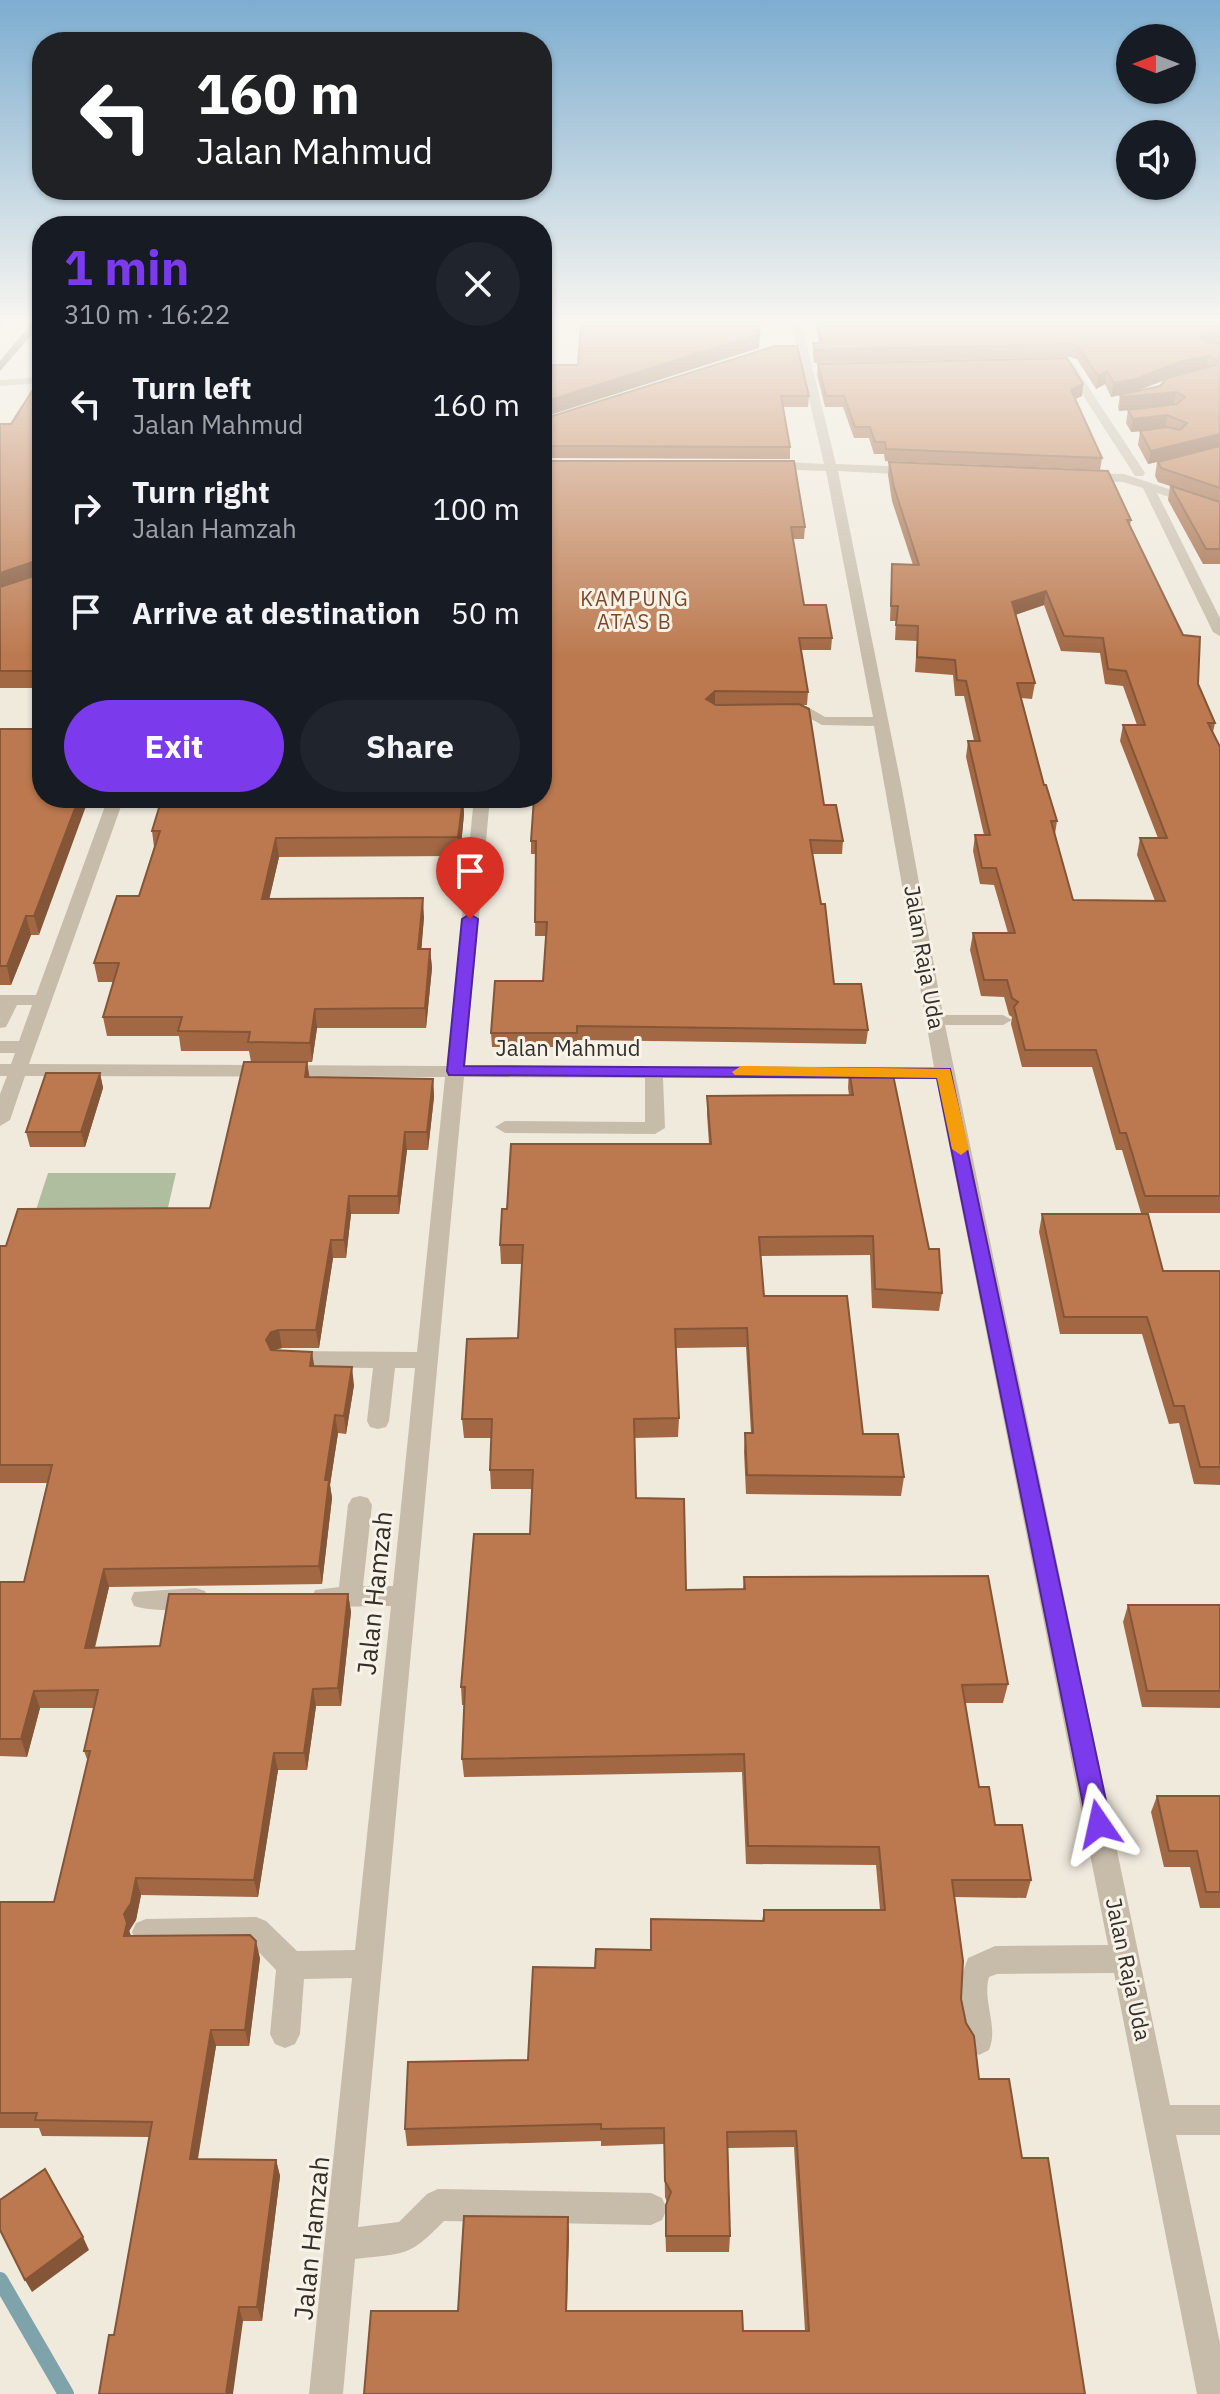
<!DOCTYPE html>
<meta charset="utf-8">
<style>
body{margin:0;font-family:"IBM Plex Sans",sans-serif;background:#20242c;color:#f1f3f6;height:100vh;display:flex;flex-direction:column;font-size:30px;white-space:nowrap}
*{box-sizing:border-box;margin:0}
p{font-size:26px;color:#9ea1a6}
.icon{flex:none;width:44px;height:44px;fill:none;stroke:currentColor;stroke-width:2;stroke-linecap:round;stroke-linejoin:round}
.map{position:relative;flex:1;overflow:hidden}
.drawer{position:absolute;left:32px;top:216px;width:520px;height:592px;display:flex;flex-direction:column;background:#171b24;border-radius:32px;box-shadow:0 2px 6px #0004}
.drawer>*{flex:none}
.hud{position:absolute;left:32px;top:32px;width:520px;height:168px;border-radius:32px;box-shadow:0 2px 6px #0004;background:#202124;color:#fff;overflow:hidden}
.needle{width:52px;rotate:270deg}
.tools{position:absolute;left:1116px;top:24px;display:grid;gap:16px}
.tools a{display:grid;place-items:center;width:80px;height:80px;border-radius:50%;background:#171b24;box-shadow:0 2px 6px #0004;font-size:40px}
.pin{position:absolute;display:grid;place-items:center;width:68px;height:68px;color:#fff;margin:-82px -34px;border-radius:50% 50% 50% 0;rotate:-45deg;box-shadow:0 0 8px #0007}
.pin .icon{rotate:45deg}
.me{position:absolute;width:88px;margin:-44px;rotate:349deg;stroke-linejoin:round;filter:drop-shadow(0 0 6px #0008)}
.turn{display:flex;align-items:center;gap:28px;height:168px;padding:0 32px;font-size:36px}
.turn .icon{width:104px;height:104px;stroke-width:2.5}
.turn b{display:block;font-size:56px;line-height:68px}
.round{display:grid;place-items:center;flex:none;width:84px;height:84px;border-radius:42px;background:#20242c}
.summary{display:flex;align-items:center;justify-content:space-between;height:136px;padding:0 32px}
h1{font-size:48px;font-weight:800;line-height:60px;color:#7c3aed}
.primary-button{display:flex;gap:16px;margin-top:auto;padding:16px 32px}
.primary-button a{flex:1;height:92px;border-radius:48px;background:#7c3aed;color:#fff;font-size:32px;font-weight:800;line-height:92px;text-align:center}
.primary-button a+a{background:#20242c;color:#f1f3f6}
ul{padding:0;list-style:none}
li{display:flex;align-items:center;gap:24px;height:104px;padding:0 32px}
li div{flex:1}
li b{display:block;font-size:30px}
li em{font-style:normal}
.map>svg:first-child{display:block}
.green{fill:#afbe9e}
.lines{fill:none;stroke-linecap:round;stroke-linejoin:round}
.stream{stroke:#7ea3ab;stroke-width:16}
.minor{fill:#c7bcaa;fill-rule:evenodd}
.major{fill:#76685b;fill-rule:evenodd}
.wall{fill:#a26844;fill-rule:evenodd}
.shaded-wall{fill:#845537}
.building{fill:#bc794f;stroke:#845537;stroke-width:2;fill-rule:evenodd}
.route{fill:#7c3aed;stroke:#51269a;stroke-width:2}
.slow{fill:#f59e0b}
.labels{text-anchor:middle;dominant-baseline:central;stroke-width:6;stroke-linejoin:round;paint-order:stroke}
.far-neighbourhood-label{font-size:20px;letter-spacing:2px;fill:#7e4929;stroke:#f8f3e9}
.street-label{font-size:22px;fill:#352f29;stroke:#f8f3e9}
.near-street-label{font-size:26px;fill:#352f29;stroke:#f8f3e9}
</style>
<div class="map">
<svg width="1220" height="2394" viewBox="0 0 1220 2394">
<rect width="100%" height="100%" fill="#f0eadd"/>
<path class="green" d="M48,1173H176L166,1216H34Z"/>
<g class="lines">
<path class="stream" d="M0,2280L66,2394"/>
<g class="minor">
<path d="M791,321H801L836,464L913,467L919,471L913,475L838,471L902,789L943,1015H1003L1012,1020L1003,1025H945L1170,2105H1220V2135H1176L1220,2343V2394H1197L1114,1973L997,1974L989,1977C982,2001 999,2027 989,2050L979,2055L969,2050C956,2021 956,1987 968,1958L995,1946L1108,1945L936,1079L663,1078L665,1128L655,1134L505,1133L495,1127L505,1121L645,1122V1078L464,1077L358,2227L399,2222L427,2194L438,2189L651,2193L662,2198L667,2209L662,2220L651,2225L444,2221C408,2258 405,2253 355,2259L343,2394H309L352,1978L304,1979L300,2034L295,2044L285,2048L275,2044L270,2034L276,1970L250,1943L146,1945L136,1941L132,1932L136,1923L146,1919L256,1917L266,1921L297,1951L355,1950L391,1606L324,1607L315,1604L312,1597L315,1590L339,1587L348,1505L352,1498L360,1496L368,1498L372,1505L363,1586H393L415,1368H395L389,1421L386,1427L378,1429L370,1427L367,1421L373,1368L287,1367L279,1365L276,1359L279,1353L287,1351L417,1352L445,1077L25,1076L10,1120L0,1126V1094L7,1076H0V1064H11L15,1053H0V1041H19L32,1005H17L6,1027L0,1028V995H36L108,798H124L29,1064L447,1066L474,798H490L465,1066L934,1067L874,726L822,725L804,715L784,714L777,710L784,706L808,707L825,717H873L826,471L770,469L764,465L770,461L824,464Z"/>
<path d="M1064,362H1072L1145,473L1143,476H1135L1063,364Z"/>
<path d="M42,377V383L0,386V380Z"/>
<path d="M1085,473L1124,474L1220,506V514L1157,493L1220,618V636L1213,632L1143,488L1123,482L1081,480V474Z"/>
<path d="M196,1588L205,1591L208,1598L205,1605C186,1611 153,1612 134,1606L131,1599L134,1592Z"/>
</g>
<g class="major">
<path d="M0,321H8L0,327Z"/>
<path d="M33,321L42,323L0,371V361Z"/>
</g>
</g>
<g class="wall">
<path d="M816,321H1051V322L1056,321H1220V564H1203L1168,500L1170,486L1158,482L1155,476L1157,462L1148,464L1138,445L1140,431L1131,432L1126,423L1128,410L1119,411L1118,408L1120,395L1111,397L1105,384L1096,389L1077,359L1070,357L814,363L813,356V343H819L816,329ZM1167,379L1160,386L1137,391Z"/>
<path d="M775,346L809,396L808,407H783L790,447V459L548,458V446Z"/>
<path d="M818,364L1083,384L1082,396L1075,399L1102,458L1100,470L885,461L884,454H874L869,438H854L843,407H825L817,375Z"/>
<path d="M42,377V688H0V424H11Z"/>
<path d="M547,461L805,527L804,539H793L804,605L832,638L831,650H801L808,692L807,705H801L824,805L843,841L842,854H812L834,984L868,1030L866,1044L577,1040V1047H492L491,1033L543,981L546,936H535L536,854H531V841L546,659L551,568H542V540ZM714,704H715L765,705H716Z"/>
<path d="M889,462L1131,520L1130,525L1215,723L1213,732L1220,747V1213H1141L1122,1150H1116L1092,1067H1022L1011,1024L1012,1017L1009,1015L1004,997L981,996L970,950L973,933H1008L994,885L980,884L973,851L975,835H984L966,757L968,741H974L964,696H955L953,675L915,672L917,641L895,640L896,621H890L892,564L913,565L892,501L888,475ZM1044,605L1061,651L1100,653L1105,684L1123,686L1137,725H1123L1120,741L1158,838H1140L1137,855L1155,901L1073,900L1055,834L1057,821L1044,785L1021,698L1032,699L1035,683L1015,615Z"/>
<path d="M0,729L39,935H31L11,985H0Z"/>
<path d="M463,798L464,814L460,856L279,857L269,899L424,917L421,949H430L432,968L426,1028H317L312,1062H307L309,1077L433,1079L434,1097L428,1150H407L399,1214H351L346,1258H333L319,1348H282L274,1350L314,1366L354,1385L346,1434L338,1433L330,1485L332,1498L322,1584L109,1587L95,1648L160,1646L348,1594L351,1612L341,1706H316L307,1770H278L258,1897L141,1895L136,1920L129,1931L131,1936L260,1958L249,2046H216L198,2159L276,2160L280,2176L262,2321H243L114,2335L149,2137L42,2136L39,2128H0V1902H54L88,1762L84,1751L94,1708H40L27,1757L0,1756V1582H24L47,1483H0V1246H6L210,1208L251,1062L249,1051H181L179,1036H107L103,1017L113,982H98L94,963L139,896L154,847L152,831Z"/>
<path d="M849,1070L929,1249L942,1293L939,1311L872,1308L870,1255L761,1256L764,1296L863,1434L904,1477L901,1496L746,1494L744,1452L745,1433H751L746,1347L676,1348L679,1418L678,1437L634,1438L636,1498L686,1590L743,1589L744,1577L1008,1684L1003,1703H965L979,1787L995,1825L1031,1880L1026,1898L954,1897L961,1999L979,2079L1022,2158L1085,2394L458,2311L569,2232L567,2311L743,2331H805L794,2147L728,2148L730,2236L729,2252H666L665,2220L667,2202L665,2197L664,2144L601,2146V2141L407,2146L405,2129L528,2060L595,1968L651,1950L762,1921L764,1910H880L876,1865L746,1864L742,1772L464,1777L462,1759L464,1705H462L461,1687L530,1534L532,1489H491L490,1470L491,1438H464L462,1419L518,1338L522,1264H501L500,1245L507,1209L709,1144L707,1114V1096L849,1095L848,1088Z"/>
<path d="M100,1073L103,1088L85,1147H30L26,1132Z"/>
<path d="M1042,1214L1163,1271H1220V1485L1194,1484L1179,1423L1169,1424L1142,1334H1060L1039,1232Z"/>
<path d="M1128,1605H1220V1708L1142,1707L1123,1622Z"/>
<path d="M1157,1796H1220V1908H1200L1190,1867H1164L1151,1812Z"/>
</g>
<g class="shaded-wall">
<path d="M1220,331L1219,343L1199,348L1200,339L1202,335Z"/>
<path d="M760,334L759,348L550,415V400Z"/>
<path d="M1209,356L1206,369L1180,374L1134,392L1111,397L1114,383L1182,361Z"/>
<path d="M1107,371L1105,384L1096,389L1098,376Z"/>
<path d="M1083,384L1082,396L1069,402L1071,390Z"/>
<path d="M1176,392L1174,405L1119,411L1121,397Z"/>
<path d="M1167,415L1165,429L1131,432L1133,419Z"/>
<path d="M1220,434V447L1148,464L1151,451Z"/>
<path d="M38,560L41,577L0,591V573Z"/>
<path d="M1046,591L1044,605L1009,617L1012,602Z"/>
<path d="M715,691V704L705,712L706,699Z"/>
<path d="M79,798H89L39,935L34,916Z"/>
<path d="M463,798L464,814L460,856L458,837Z"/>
<path d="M276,838L279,857L265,918L262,899Z"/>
<path d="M423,898L424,917L420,968L418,949Z"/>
<path d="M26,916L31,935L11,985L7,966Z"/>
<path d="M430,949L432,968L426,1028L425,1008Z"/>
<path d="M315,1009L317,1028L312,1062L310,1043Z"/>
<path d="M307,1062L310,1080L305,1077Z"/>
<path d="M100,1073L103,1088L85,1147L81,1132Z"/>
<path d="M433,1079L434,1097L428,1150L427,1132Z"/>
<path d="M405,1132L407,1150L399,1214L398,1196Z"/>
<path d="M349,1196L351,1214L346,1258L344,1240Z"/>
<path d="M331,1240L333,1258L319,1348L316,1330Z"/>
<path d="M279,1330L282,1348L274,1350L269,1358L266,1340L271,1332Z"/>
<path d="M312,1352L315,1370L310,1366Z"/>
<path d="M352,1367L354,1385L346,1434L344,1416Z"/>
<path d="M335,1415L338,1433L330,1485L332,1498L322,1584L319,1566L325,1480Z"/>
<path d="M104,1569L109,1587L90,1666L85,1648Z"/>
<path d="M348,1594L351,1612L341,1706L338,1688Z"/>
<path d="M313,1689L316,1706L307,1770L304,1753Z"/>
<path d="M34,1691L40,1708L27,1757L21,1739Z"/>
<path d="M274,1753L278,1770L258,1897L254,1880Z"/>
<path d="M136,1878L141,1895L136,1920L129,1931L124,1914Z"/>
<path d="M127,1923L132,1940L124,1936Z"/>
<path d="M256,1941L260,1958L249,2046L245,2030Z"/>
<path d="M211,2030L216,2046L195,2174L190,2159Z"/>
<path d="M276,2160L280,2176L262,2321L257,2307Z"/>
<path d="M568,2217L569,2232L566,2326V2311Z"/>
<path d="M83,2237L89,2250L32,2292L25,2280Z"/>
<path d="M239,2307L243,2321L233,2394H226Z"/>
</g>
<g class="building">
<path d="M581,321H757L760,334L550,400L552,365H578Z"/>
<path d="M817,321H1051V322L1220,321V331L1202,335L1200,339L1208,344L1220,343V434L1151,451L1140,431L1167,427L1180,430L1187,423L1167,415L1133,419L1128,410L1177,404L1185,397L1176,392L1121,397L1120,395L1160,386L1167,378L1215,365L1218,361L1209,356L1182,361L1136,379L1114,383L1107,371L1098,376L1078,346L1072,344L815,350L813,343H822Z"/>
<path d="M775,346H797L809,396H781L790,447L548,446L549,417Z"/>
<path d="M1067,358L1083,384L1071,390L1102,458L886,449L885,442H875L870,427H855L844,396H826L818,364Z"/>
<path d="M41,377H42V671H0V587L40,574L42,563L38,560L0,573V424H11Z"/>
<path d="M1220,446V488L1161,468L1158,462Z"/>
<path d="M547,461H794L805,527H791L804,605H826L832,638H799L808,692L715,691L706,699L716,705L799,704L809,709L824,805H836L843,841L810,840L821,904H825L834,984H861L868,1030L577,1026V1033H491L495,981H543L547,922H535L536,841H531L534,798H542V659H546L551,556H542Z"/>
<path d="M889,462L1108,471L1131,520H1127L1183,635L1200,637L1198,684L1215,723H1208L1220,747V1196H1145L1126,1133H1120L1096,1050H1025L1014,1007L1018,1002L1012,998L1007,980H984L973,933H1015L996,868H982L975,835H990L968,741H980L966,681L957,680L955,660L917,657L918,626L896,625L898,606H891L892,564L919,565L894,487ZM1046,591L1064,636L1103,638L1108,669L1126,671L1145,725H1123L1167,838H1140L1165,901L1073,900L1051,821H1057L1046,785H1044L1017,683H1035L1012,602Z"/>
<path d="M1171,486L1220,502V549H1206Z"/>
<path d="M0,729H42V798H79L34,916H26L7,966H0Z"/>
<path d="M162,798H463L458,837L276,838L262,899L423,898L418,949H430L425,1008L315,1009L310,1043L248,1042L250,1032L178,1031L182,1017H103L119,963H94L117,896H139L160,831H152Z"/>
<path d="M244,1062H307L305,1077L433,1079L427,1132H405L398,1196H349L344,1240H331L316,1330H279L271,1332L266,1340L271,1350L312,1352L310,1366L352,1367L344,1416L335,1415L325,1480H329L319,1566L104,1569L85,1648L160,1646L169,1594H348L338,1688L313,1689L304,1753H274L254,1880L136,1878L131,1903L124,1914L127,1923L124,1936L250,1935L256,1941L245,2030H211L190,2159L276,2160L257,2307H239L226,2394H99L109,2335H114L152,2122L35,2120L37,2113H0V1902H54L90,1751H84L98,1690L34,1691L21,1739H0V1582H24L52,1465H0V1246H6L18,1209L210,1208Z"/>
<path d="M849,1070H892L929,1249H939L942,1293L875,1289L873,1236L759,1237L764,1296H847L863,1434H898L904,1477L747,1475L745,1433H753L747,1328L675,1329L679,1418L634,1419L636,1498L684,1499L686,1590L745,1589L744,1577L988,1576L1008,1684L962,1685L979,1787H989L995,1825H1022L1031,1880H952L963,1961L961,1999L966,2023L974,2036L979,2079H1009L1022,2158H1048L1085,2394H364L371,2311H458L464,2216L568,2217L566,2311H742L743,2331H809L796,2131L727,2132L730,2236H666V2205L671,2192L665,2181L664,2128L601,2129V2124L405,2129L408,2062L528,2060L533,1967L595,1968L596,1949L651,1950V1919L764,1921V1910H885L879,1847L748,1846L744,1754L462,1759L465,1687H461L474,1534H530L533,1470H490L492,1419H462L467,1339L518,1338L523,1245H500L502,1209H507L511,1144H711L707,1096L853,1095Z"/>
<path d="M46,1073H100L81,1132H26Z"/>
<path d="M1042,1214H1148L1163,1271H1220V1467H1200L1184,1406H1174L1147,1317H1064Z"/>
<path d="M1128,1605H1220V1691H1147Z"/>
<path d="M1157,1796H1220V1892H1206L1197,1851H1169Z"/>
<path d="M45,2169L83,2237L25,2280L0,2230V2200Z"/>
</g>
<linearGradient id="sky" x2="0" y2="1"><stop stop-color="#7dadd0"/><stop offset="0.49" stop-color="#f8f6f0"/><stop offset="1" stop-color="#f8f6f0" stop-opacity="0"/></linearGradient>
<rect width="1220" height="656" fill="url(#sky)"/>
<path class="route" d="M470,914L478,919L464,1066L950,1069L1111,1824L1108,1832L1099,1835L1090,1832L1087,1824L937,1078L449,1075L447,1071L462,919Z"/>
<path class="slow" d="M741,1066L950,1069L969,1149L961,1155L952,1149L937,1078L735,1075L732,1072Z"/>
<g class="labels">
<g class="far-neighbourhood-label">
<text x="635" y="598">KAMPUNG<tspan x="635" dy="23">ATAS B</tspan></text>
</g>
<g class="street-label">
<text transform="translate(925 957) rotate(80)">Jalan Raja Uda</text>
<text x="568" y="1047">Jalan Mahmud</text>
<text transform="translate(1129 1969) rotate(78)">Jalan Raja Uda</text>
</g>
<g class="near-street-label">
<text transform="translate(374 1593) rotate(-84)">Jalan Hamzah</text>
<text transform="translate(311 2238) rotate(-84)">Jalan Hamzah</text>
</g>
</g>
</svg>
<div class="tools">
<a><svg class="needle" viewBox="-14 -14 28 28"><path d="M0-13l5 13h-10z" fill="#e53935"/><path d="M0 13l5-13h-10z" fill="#9ea1a6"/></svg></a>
<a><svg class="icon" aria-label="sound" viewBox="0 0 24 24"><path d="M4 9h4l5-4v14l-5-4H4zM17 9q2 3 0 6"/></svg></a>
</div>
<div class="pin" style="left:470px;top:919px;background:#d93025"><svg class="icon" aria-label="arrive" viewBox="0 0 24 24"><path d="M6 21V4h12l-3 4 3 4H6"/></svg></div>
<svg class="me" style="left:1099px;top:1824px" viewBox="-20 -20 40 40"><path d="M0-17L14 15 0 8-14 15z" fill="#7c3aed" stroke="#fff" stroke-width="4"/></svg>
<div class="hud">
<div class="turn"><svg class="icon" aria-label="left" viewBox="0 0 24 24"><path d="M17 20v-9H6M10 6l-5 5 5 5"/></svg><div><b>160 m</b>Jalan Mahmud</div></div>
</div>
<section class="drawer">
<div class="summary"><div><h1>1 min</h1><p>310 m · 16:22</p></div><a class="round"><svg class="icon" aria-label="close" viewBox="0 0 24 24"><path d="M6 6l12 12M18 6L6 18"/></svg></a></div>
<ul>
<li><svg class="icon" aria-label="left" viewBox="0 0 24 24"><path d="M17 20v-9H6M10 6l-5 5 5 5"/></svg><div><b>Turn left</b><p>Jalan Mahmud</p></div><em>160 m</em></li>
<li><svg class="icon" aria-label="right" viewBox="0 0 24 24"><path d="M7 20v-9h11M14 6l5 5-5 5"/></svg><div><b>Turn right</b><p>Jalan Hamzah</p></div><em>100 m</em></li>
<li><svg class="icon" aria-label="arrive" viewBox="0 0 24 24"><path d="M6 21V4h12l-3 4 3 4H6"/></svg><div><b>Arrive at destination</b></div><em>50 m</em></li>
</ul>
<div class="primary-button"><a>Exit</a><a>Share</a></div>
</section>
</div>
